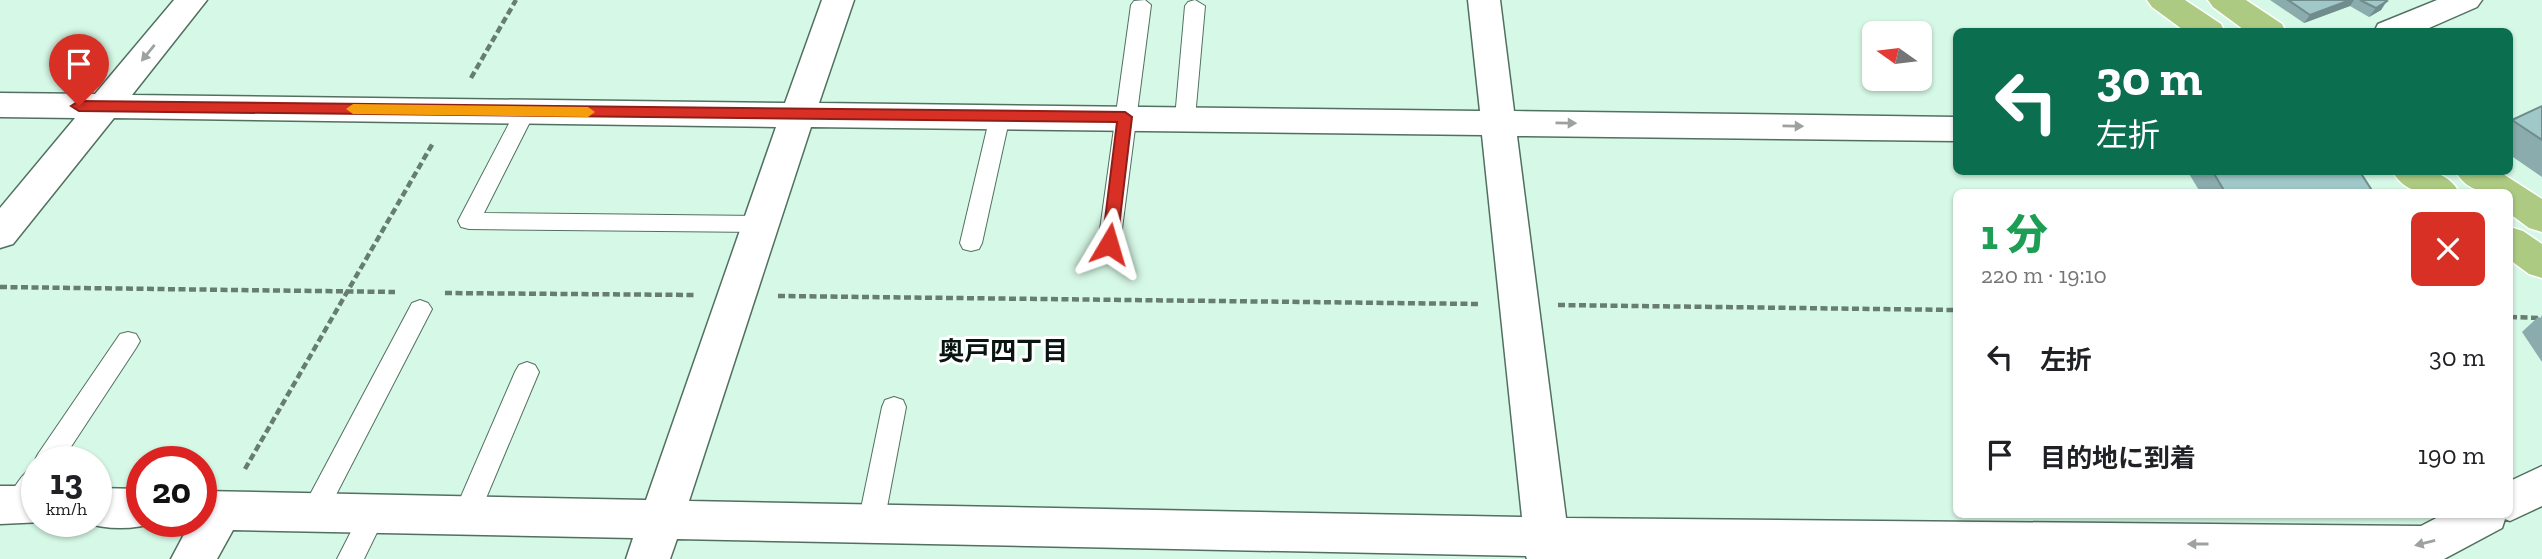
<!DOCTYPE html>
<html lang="ja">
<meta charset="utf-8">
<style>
body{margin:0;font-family:"Zilla Slab","Noto Sans JP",serif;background:#f2f2f2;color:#202124;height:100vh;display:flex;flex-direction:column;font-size:26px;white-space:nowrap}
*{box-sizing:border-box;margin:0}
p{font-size:23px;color:#757577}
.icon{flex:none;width:38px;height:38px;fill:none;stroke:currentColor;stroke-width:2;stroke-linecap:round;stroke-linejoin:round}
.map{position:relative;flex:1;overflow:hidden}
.side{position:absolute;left:1953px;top:189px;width:560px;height:329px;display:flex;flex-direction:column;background:#fff;border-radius:10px;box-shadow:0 2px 5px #0004}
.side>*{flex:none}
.top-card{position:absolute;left:1953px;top:28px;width:560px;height:147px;border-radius:10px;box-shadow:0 2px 5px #0004;background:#0b6e4f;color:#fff;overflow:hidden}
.needle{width:46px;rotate:284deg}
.controls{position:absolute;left:1862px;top:21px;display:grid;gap:14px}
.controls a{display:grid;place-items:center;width:70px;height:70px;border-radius:10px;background:#fff;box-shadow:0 2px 5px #0004;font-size:35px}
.speed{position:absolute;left:21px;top:446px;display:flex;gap:14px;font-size:35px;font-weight:700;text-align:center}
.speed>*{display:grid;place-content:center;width:91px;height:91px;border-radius:50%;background:#fff;box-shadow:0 2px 5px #0004;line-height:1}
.speed small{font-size:18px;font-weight:400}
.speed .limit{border:10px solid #d22;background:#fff;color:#111}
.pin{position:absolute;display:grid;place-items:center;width:60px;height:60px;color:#fff;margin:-72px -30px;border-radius:50% 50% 50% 0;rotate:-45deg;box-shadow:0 0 7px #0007}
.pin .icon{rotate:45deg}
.me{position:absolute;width:77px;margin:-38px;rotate:7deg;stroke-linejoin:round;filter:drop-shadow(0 0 5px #0008)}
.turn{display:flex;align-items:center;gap:24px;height:147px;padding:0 28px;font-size:32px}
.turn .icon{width:91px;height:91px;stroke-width:2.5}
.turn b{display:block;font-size:49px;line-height:60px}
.round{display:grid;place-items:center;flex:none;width:74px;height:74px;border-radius:10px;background:#f2f2f2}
.headline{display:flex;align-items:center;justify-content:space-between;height:119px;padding:0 28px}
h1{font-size:42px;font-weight:800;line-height:52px;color:#1e9e55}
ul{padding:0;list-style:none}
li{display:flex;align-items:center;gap:21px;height:98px;padding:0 28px}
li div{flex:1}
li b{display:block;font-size:26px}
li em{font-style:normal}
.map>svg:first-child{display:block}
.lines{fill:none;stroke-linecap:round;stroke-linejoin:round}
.service-casing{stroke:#527061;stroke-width:2}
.minor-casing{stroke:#527061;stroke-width:3}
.tertiary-casing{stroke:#527061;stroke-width:3}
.primary-casing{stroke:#fff;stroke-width:3}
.path{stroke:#677d72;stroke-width:4.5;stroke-dasharray:7 3.5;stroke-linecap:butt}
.service{fill:#fff;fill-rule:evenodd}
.minor{fill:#fff;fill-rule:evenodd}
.tertiary{fill:#fff;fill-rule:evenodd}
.primary{fill:#acca82;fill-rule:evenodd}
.wall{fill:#8aacac}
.shaded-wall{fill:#708c8c}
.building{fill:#a0c8c8;stroke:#708c8c;stroke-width:2}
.oneway{fill:#9da19f}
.route{fill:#d93025;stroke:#8d1f18;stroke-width:2}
.slow{fill:#f59e0b}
.labels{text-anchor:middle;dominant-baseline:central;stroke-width:6;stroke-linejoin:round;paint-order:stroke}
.neighbourhood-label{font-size:26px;font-weight:bold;fill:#091510;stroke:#fff}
</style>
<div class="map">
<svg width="2542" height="559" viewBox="0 0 2542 559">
<rect width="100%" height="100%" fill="#d6f8e6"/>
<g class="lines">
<g class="service-casing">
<g id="service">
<path d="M1145,0L1151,5L1120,244L1117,250L1109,252L1101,250L1098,244L1131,5L1134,1Z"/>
<path d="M1195,0L1205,6L1195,118L1192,123H1178L1175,118L1185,6L1188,2Z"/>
<path d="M525,105L532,107L535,112L484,213L760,216L768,218L771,224L768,230L760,232L469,229L461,227L458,221L515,112L518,107Z"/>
<path d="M1000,109L1007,111L1010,116L982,243L979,249L971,251L963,249L960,243L990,116L993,111Z"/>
<path d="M420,300L428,303L432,309L323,520L314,523L305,520L301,512L305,504L412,303Z"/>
<path d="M128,332L136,334L140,341L136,348L61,462H37C37,482 41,524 9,513L5,505C12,491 22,471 36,466L34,462L38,454L120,334Z"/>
<path d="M527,362L535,365L539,372L479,515L475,523L466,526L457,523L453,515L515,372L519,365Z"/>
<path d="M894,397L903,400L906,407L884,523L880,531L871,534L862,531L858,523L882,407L885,400Z"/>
<path d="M373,503L382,506L386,514L364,559H337L364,506Z"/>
</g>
</g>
<g class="minor-casing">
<g id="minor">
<path d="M174,0H207L132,95L785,103L822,0H854L819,103L1480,111L1468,0H1500L1514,111L1956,117V141L1517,136L1566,518L2421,526L2444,514H2510V481L2542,466V506L2510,521L2505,519L2502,528L2444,559H1527L1526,556L677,539L670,559H626L633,538L233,530L217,559H171L189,525L185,522H201V491L646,500L776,127L114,118L13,244L0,248V208L75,118L0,117V93L95,94ZM811,127L1482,135L1522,517L689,501Z"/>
<path d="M0,486H37V522H44L0,524Z"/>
<path d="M96,488L142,489V522H157C135,530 106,530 83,522H96Z"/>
</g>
</g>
<g class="tertiary-casing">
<path id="tertiary" d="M2437,0H2482L2477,7L2420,32H2374L2378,24Z"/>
</g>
<g class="primary-casing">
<g id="primary">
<path d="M2147,0H2185L2221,24L2225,32H2186L2152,7Z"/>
<path d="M2208,0H2246L2282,24L2286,32H2247L2213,7Z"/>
<path d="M2393,172C2418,170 2445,167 2459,192C2434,194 2407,197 2393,172Z"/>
<path d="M2456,172H2500L2542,199V232L2529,228L2510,214V192C2487,192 2469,194 2456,172Z"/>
<path d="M2510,227L2523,231L2542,244V278L2529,274L2510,260Z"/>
</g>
</g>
<g class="path">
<path d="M471,78L516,0"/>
<path d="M0,287L395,292"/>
<path d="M445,293L696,295"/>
<path d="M778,296L1480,304"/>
<path d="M1558,305L1956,310"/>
<path d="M2510,317L2542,318"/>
<path d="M245,469L433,143"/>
</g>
<use href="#service" class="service"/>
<use href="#minor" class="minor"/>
<use href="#tertiary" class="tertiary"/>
<use href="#primary" class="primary"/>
</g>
<g class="wall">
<path d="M2270,0H2385L2381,10L2369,17L2350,6L2304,23Z"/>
<path d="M2542,106V177L2510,155V122L2512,120Z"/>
<path d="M2188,172H2360L2373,192H2200Z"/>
<path d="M2538,317L2542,318V362L2522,332Z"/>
</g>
<g class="shaded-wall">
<path d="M2350,0H2354L2350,6L2304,23L2310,15Z"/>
<path d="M2387,1L2381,10L2369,17L2376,8Z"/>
</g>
<g class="building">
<path d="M2288,0H2350L2310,15Z"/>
<path d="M2360,0H2385L2387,1L2376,8Z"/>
<path d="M2542,106V140L2512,120Z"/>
<path d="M2213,172H2360L2373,192H2225Z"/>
</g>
<defs><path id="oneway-solid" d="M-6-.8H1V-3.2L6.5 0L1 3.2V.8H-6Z" transform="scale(1.75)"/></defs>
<g class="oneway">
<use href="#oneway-solid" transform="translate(148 53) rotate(129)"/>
<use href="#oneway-solid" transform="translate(1566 123) rotate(1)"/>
<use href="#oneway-solid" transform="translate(1793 126) rotate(1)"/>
<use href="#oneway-solid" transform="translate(2425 543) rotate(166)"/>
<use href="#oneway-solid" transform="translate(2198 544) rotate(-180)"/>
</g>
<path class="route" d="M79,101L1125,112L1132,117L1117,244L1109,250L1102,244L1117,122L79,111L71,106Z"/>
<path class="slow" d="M353,104L588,107L595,112L588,117L353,114L346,109Z"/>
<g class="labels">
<g class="neighbourhood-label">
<text x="1003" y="351">奥戸四丁目</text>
</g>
</g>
</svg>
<div class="controls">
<a><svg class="needle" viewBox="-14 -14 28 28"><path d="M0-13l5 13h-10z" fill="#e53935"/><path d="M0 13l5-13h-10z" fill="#757577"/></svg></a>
</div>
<div class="speed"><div>13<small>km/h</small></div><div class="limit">20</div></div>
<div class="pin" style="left:79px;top:106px;background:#d93025"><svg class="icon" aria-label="arrive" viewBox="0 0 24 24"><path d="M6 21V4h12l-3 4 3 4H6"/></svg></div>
<svg class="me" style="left:1109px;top:244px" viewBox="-20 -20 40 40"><path d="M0-17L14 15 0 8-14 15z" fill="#d93025" stroke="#fff" stroke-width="4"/></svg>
<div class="top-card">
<div class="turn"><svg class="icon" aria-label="left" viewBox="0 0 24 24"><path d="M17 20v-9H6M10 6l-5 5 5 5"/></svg><div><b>30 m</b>左折</div></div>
</div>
<section class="side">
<div class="headline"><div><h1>1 分</h1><p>220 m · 19:10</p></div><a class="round" style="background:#d93025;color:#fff"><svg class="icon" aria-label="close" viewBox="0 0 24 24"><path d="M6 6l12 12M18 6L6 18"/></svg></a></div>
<ul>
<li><svg class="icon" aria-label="left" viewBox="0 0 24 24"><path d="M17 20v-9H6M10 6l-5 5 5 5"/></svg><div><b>左折</b></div><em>30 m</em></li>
<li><svg class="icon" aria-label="arrive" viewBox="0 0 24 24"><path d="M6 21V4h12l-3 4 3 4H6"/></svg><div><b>目的地に到着</b></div><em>190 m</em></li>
</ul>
</section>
</div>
